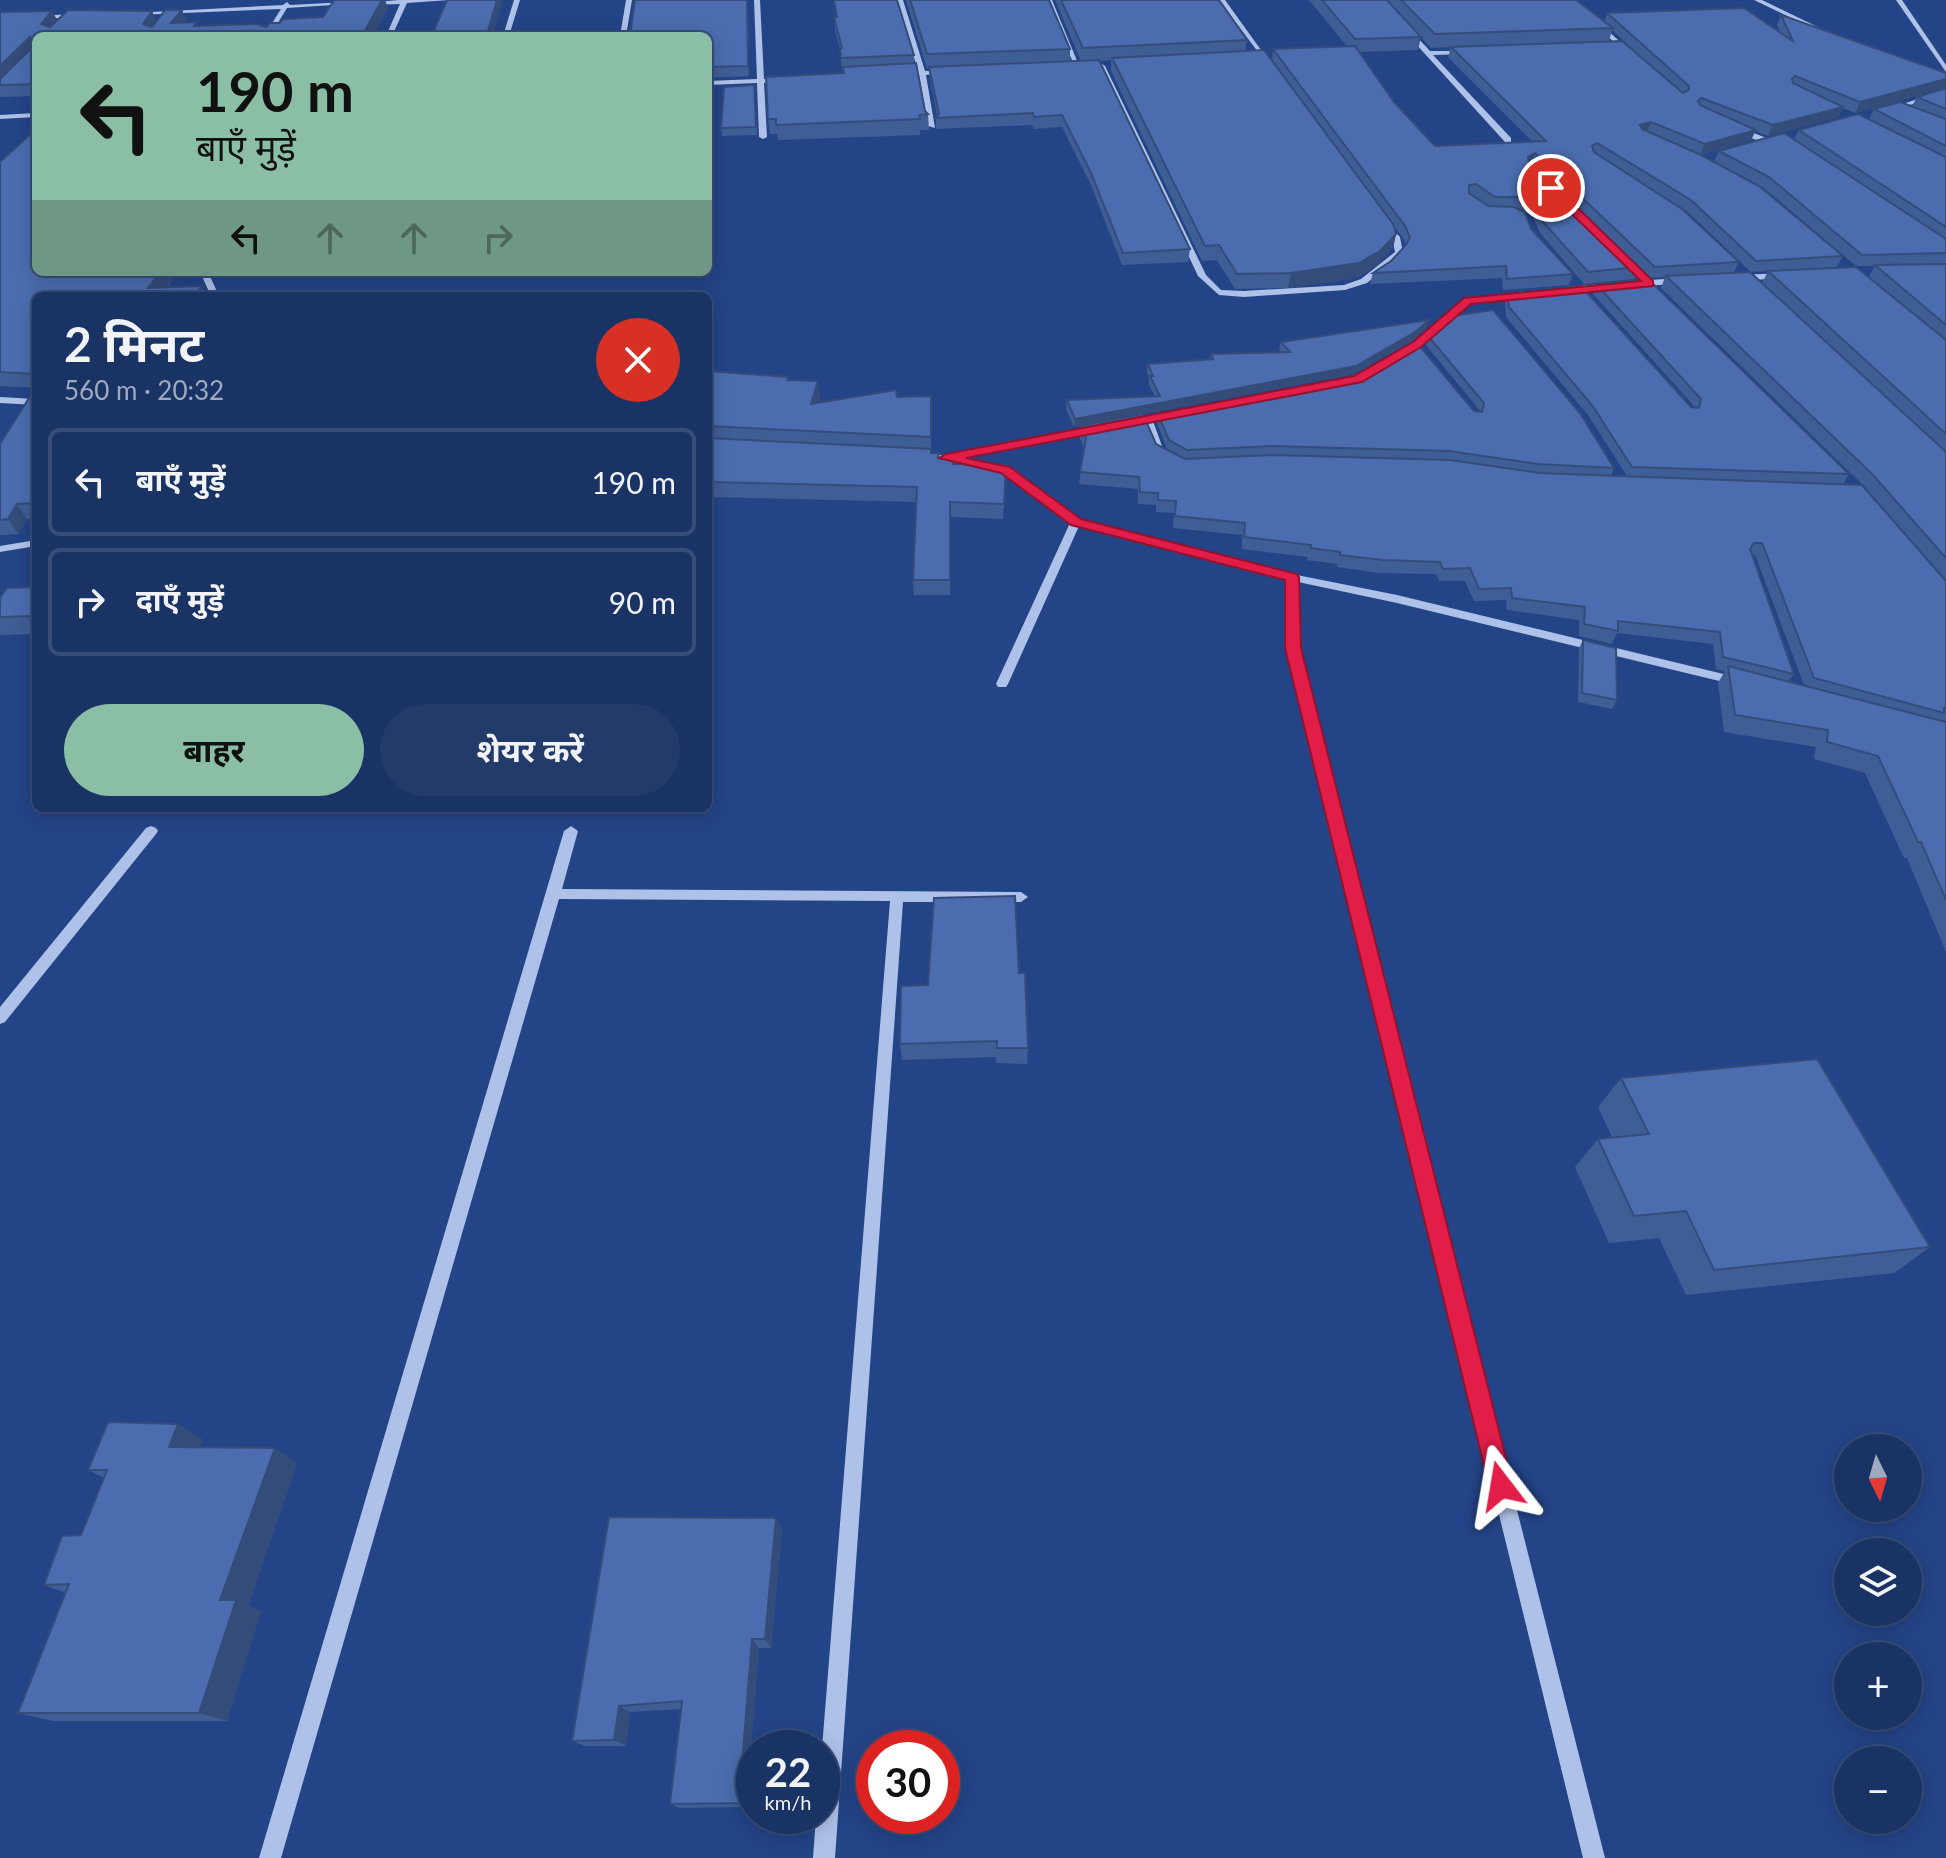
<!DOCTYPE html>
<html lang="hi">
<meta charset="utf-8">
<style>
body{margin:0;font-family:Lato,"Noto Sans Devanagari",sans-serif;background:#233b6b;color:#f1f3f6;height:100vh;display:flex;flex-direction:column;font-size:30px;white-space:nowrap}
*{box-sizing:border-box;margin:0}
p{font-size:26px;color:#9faabf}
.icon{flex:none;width:44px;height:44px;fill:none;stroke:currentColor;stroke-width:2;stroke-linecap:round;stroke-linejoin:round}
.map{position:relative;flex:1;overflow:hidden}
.panel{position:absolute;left:32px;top:292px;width:680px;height:520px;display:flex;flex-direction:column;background:#1a3365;border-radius:12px;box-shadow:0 4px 20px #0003,0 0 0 2px #384e79}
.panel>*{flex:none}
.hud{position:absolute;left:32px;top:32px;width:680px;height:244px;border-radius:12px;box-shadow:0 4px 20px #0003,0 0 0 2px #384e79;background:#8abfa5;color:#111;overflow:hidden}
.needle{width:52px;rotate:175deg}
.tools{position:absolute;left:1834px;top:1434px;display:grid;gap:16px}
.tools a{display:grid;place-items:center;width:88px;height:88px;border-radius:50%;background:#1a3365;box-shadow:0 4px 20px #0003,0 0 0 2px #384e79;font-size:40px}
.speed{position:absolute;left:736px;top:1730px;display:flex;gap:16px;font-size:40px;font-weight:700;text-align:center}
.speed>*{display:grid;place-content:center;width:104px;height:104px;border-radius:50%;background:#1a3365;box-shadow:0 4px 20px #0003,0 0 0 2px #384e79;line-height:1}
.speed small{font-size:20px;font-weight:400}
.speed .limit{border:12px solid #d22;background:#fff;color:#111}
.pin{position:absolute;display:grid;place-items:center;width:68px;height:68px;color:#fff;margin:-34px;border:4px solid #fff;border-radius:50%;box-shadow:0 2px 8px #0007}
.me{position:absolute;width:88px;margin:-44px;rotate:346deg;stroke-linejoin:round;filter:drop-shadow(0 0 6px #0008)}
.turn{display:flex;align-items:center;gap:28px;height:168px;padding:0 32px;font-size:36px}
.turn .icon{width:104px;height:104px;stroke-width:2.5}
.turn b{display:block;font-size:56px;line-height:68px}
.lanes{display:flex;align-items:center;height:76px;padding:0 32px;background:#0003;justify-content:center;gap:40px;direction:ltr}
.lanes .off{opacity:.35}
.round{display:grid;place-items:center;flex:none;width:84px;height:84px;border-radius:42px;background:#233b6b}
.headline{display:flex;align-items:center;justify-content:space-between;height:136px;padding:0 32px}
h1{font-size:48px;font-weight:700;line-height:60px}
.button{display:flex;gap:16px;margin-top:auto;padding:16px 32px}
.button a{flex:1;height:92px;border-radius:48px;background:#8abfa5;color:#111;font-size:32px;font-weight:700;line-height:92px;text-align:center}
.button a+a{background:#233b6b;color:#f1f3f6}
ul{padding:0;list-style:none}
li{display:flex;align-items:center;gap:24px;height:108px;margin:0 16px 12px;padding:0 16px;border:4px solid #384e79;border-radius:12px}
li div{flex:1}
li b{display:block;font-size:30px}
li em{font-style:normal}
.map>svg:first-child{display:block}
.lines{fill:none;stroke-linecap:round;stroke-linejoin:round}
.minor{fill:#aec2e9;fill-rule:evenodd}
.wall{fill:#405e96;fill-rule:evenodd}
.shaded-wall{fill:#344c7a}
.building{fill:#4b6daf;stroke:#344c7a;stroke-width:2}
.route{fill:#e11d48;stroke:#92132f;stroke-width:2}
</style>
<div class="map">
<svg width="1946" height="1858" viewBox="0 0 1946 1858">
<rect width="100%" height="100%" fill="#234487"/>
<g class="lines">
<g class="minor">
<path d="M399,0H450L407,3L392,36H386L400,4L367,5L364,3Z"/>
<path d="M514,0H520L509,36H503Z"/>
<path d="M626,0H632L626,36H620Z"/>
<path d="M754,0H760L764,79L784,78L787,80L764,83L767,137L763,139L759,137L757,83L708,85V81L757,79Z"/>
<path d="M897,0H903L925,71L949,70L952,72L926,75L935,128L928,126L919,75L913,73L918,71Z"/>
<path d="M1046,0H1052L1080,68L1075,67Z"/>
<path d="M1219,0H1225L1271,64H1267Z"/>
<path d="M1376,0H1382L1430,51H1471L1469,54L1433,55L1511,138V142H1505Z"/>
<path d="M1568,0H1575L1632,53V55H1628Z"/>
<path d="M1754,0H1762L1832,34L1827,35Z"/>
<path d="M1896,0H1902L1946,65V72Z"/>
<path d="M287,2L290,5L346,2L349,4L287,8L270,36H264L281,9L135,15L132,13L283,5Z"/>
<path d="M81,14L79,17L0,21V17Z"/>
<path d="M1102,64L1105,66L1206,275L1221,290L1244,291L1344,285L1361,279L1395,252L1392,237L1380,223L1384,221L1400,237L1403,253L1367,283L1345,290L1244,297L1219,295L1198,276L1100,68L1086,69L1083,67Z"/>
<path d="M1946,90V94L1903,107V110L1893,107Z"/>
<path d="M36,113V117L0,119V115Z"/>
<path d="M1736,126L1769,139L1770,141L1763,143L1733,130Z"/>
<path d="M200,272H208L219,296H211Z"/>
<path d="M1787,273V277L1784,278L1737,281L1733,278L1737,275Z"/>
<path d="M1681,278L1684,279V283L1634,287L1630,284L1634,281Z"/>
<path d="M1613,283L1617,286L1616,288L1566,293L1562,290L1566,287Z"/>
<path d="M1525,291L1529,294L1528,296L1471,303L1420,347L1404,356L1396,354L1414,343L1465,299Z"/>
<path d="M0,397L36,399V405L0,403Z"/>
<path d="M1175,412L1180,415L1178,417L1153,421L1163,449L1175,459L1170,462L1154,450L1144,423L1128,425L1123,422L1128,419Z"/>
<path d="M1096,425L1099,426V430L960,458L1009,468L1080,520L1292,574L1397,595L1740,678L1746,682L1740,686L1397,603L1298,582L1299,648L1605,1858H1583L1287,648V579L1079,526L1008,684L1006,687H998L996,684L1070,523L1002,472L946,461L922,460L917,457C928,450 944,459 955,453Z"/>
<path d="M36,540V546L0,552V546Z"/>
<path d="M151,826L156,828L158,831L156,834L5,1022L0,1024V1007L146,828Z"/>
<path d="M571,826L578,831L562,889L1021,892L1028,897L1021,902H903L835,1858H813L816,1816H822V1748L890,901L559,899L281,1858H259L564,831Z"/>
</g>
</g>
<g class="wall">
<path d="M748,0L749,76L708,78V36Z"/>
<path d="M833,0H897L914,55V64L925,111L928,114L929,130H920V135L778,140L777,134H770L768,119L843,73L841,62L840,49L835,30L834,17H836Z"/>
<path d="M906,0H1049L1070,49V61H1081L1055,0H1219L1247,40L1245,51L1371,194L1272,59L1273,49L1347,46L1309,0H1576L1605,21L1607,13L1780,32L1777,25L1781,15L1946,88L1855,113L1843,108L1838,117L1768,136L1755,131L1751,140L1701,155L1714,162L1719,151L1794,139L1799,130L1869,119L1874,109L1912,106L1917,97L1946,88V580L1865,487L1661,288L1665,277L1650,278L1531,164L1639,267L1634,279L1584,284L1540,233L1532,215L1525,213L1531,229L1573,274L1569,285L1503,290L1502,278L1370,284L1373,273L1391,261L1406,245L1403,238L1393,225L1396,234L1393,248L1377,265L1356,278L1288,288L1235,289L1217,260L1202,261L1111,71V60L1099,61L1190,249L1188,262L1122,265L1091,185L1062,127L1034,129L1032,125L936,129V118L937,116L930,78L929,68H927ZM1612,30L1650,65L1451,47L1448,57L1533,142L1435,146L1394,102L1360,52L1418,50L1421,37L1431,48L1609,41ZM1720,165L1764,188L1856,266H1875L1869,277L1768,271L1762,283L1734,272L1739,262L1655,192L1687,211L1751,272L1837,267L1843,256Z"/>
<path d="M388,8L373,36H36V96L1,97L0,95V12L52,11L57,20L156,21L182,10L187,22L198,26L266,27L280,23Z"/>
<path d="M754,85L757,135L722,136L721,128Z"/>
<path d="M0,162L36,272H178L167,288L201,286L206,296H36V518L27,519L18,534L0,535V444L35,388L0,386Z"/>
<path d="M1597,285L1849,474L1843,484L1946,581V952L1907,858H1904L1865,773L1814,759L1816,747L1724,732L1718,683L1725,671L1716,669L1713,644L1617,633L1612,644L1579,636V620L1507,610L1506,600L1474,601L1465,581H1439L1436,574L1379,573L1337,567V564L1307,560L1308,557L1242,549V535L1173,528L1174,513L1156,512V505L1138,504V489L1079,484L1084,449L1080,438V426L1156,444L1186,459L1167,449L1157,423L1158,414L1481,412L1426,345L1429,337L1614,468L1611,476H1627L1588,415L1506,317L1505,303L1508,294L1691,407H1695L1593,294ZM1752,555H1755L1804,685L1789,681L1794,674Z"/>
<path d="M1429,320L1426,328L1412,341L1354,374L1074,427L1066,409L1067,400L1155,396L1149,385V379L1147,372L1148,364L1210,360L1211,354L1281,352L1279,350L1281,342Z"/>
<path d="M708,371L789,380L820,396L818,403L897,397L931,396V453L939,458L953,464L1006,480L1003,519L951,517L950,595H914L913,580L917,502L708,497Z"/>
<path d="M36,587V634L0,635V598Z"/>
<path d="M1583,640L1617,700L1612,709L1578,702L1579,648Z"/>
<path d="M1019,973L1028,1048L1027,1064L996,1063V1057L902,1060L900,1044L928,985Z"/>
<path d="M1621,1078L1930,1247L1894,1273L1686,1295L1659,1238L1609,1243L1575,1167L1598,1139L1612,1137L1598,1107Z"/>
<path d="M178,1424L203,1440L200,1447L275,1448L297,1463L248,1606L261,1611L227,1721H53L18,1713L66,1593L44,1585L81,1535L104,1478L88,1470Z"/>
<path d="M776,1518L782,1530L771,1648H759L746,1807L680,1808L670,1804L681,1709L630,1712L626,1746H585L572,1741Z"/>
</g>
<g class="shaded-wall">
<path d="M382,0H385L388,8L373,36H362Z"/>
<path d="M497,0H503L493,36L487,34Z"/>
<path d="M747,0H748L749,76L748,66Z"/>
<path d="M182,10L187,22L171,23Z"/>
<path d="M52,11L58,22L47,36L41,24Z"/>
<path d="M152,11L157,23L148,36L143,24Z"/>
<path d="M30,37L36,49L0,85V66Z"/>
<path d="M1946,79V88L1855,113L1860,102Z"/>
<path d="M1843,107L1838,117L1768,136L1773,125Z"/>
<path d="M1651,122L1647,132L1636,136L1640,125Z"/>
<path d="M1756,130L1751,140L1700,155L1705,144Z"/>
<path d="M1535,153L1531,164L1524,168L1528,157Z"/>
<path d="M1396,234L1393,248L1377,265L1356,278L1288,288L1291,273Z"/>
<path d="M161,272H178L160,296L148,288Z"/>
<path d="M201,286L206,296H195Z"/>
<path d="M1429,320L1426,328L1412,341L1354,374L1074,427L1075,419L1356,366Z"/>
<path d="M818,381L820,396L813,419L811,404Z"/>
<path d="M17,504L27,519L18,534L8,519Z"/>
<path d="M178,1424L203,1440L195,1463L169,1447Z"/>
<path d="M275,1448L297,1463L248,1606L261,1611L227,1721L199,1713L220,1600Z"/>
<path d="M776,1518L782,1530L771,1648L765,1639Z"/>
<path d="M752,1639L759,1648L746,1807L739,1803Z"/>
<path d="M619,1706L630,1712L626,1746L614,1740Z"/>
</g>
<g class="building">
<path d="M334,0H382L362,36H36V84L0,85V79L32,48L30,37L0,66V12L52,11L41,24L50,27L68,10L152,11L143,24L152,27L165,10H182L171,23L197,22L194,26L257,24L266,27L270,23H280L283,19L323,17Z"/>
<path d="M447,0H497L487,34L557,31L556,36H417L432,35Z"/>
<path d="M635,0H747L748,66L708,67V36H630Z"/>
<path d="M834,0H897L914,55L841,58L840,49L842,48L834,17H837Z"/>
<path d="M910,0H1049L1070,49L927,54Z"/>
<path d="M1061,0H1219L1247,40L1083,48Z"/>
<path d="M1322,0H1387L1421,37L1355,39Z"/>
<path d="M1401,0H1576L1613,28L1435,34Z"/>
<path d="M1744,8L1793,41L1781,15L1946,73V79L1860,102L1795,76L1792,79L1793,83L1843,107L1773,125L1701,98L1698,101L1700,105L1756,130L1705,144L1651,122L1640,125L1642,129L1699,154L1759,186L1843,256L1756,261L1691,200L1597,143L1592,146L1594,152L1682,209L1739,262L1655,267L1535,153L1528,157L1529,162L1639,267L1588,272L1543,222L1536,204L1517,197H1495L1476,184L1469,185V193L1488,206L1514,207L1525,212L1531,229L1573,274L1507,279L1506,266L1373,273L1391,261L1406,245L1410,237L1405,226L1273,49L1355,46L1394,102L1435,146L1546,141L1451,47L1622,41L1683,93L1689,90V86L1607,13Z"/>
<path d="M1264,50L1393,224L1396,234L1380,251L1359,263L1291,273L1237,274L1219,245L1205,246L1112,58Z"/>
<path d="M1099,60L1190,249L1123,253L1091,173L1062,115L1034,117L1033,113L936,118L939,114L929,67Z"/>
<path d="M916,63L925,111L928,114L919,115L920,119L776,125V119H768L766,77L844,73L843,67Z"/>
<path d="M754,85L756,127L721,128L724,87Z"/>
<path d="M1946,88V109L1917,97Z"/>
<path d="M1900,102L1946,119V146L1874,109Z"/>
<path d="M1858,114L1946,157V227L1799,130Z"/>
<path d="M36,129V272H161L148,288L201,286L195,296H36V374L0,372V162Z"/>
<path d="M1784,133L1946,239V253L1862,255L1769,177L1719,151Z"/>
<path d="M1946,264V325L1875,265Z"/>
<path d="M1856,267L1946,340V434L1768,271Z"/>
<path d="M1750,272L1946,452V558L1873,475L1666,276Z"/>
<path d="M1648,279L1849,474L1632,467L1592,405L1509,307L1508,294L1581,286L1691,407L1699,408L1701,399L1597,285Z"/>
<path d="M1493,310L1580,413L1614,468L1538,464L1449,451L1273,446L1187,450L1169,440L1158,414L1364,375L1418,344L1474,411L1482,412L1484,403L1429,337L1452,316Z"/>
<path d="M1429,320L1415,332L1356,366L1075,419L1067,400L1160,396L1150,376H1153L1148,364L1213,359L1211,354L1290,352L1281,342Z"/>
<path d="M708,371L788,377L787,380L818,381L811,404L896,390L897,397L931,396V437L708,426Z"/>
<path d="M36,387V503L17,504L8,519L0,520V444Z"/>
<path d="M1143,414L1156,444L1185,459L1273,455L1450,460L1539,473L1862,485L1946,581V708H1944V713L1814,678L1762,543H1754L1750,549L1794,674L1723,657L1720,632L1618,621V631L1584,624L1585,607L1512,598L1511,588L1479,589L1470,568L1443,569L1440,562L1383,560L1340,555V552L1310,548L1311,545L1244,537L1245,523L1175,516L1176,501L1158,500V493L1140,492L1139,477L1080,472L1086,438L1080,426Z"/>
<path d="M708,438L931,449V453H939L938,458L953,459V464L1006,465L1004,504L950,502V580H913L917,487L708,482Z"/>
<path d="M36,587V616L0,617V598L7,588Z"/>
<path d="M1583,640L1616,648L1617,700L1582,693Z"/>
<path d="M1728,666L1946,722V900L1921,842H1918L1878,756L1827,742L1828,730L1735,715Z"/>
<path d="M1015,896L1019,973H1025L1028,1048H997V1041L900,1044L901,986L928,985L934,898Z"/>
<path d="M1817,1059L1930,1247L1714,1270L1686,1211L1634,1216L1598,1139L1649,1134L1621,1078Z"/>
<path d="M108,1422L178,1424L169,1447L275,1448L220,1600H236L199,1713H18L69,1584L44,1585L62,1536L81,1535L107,1470H88Z"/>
<path d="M609,1517L776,1518L765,1639H752L739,1803L670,1804L682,1701L619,1706L614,1740L572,1741Z"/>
</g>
<path class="route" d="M1547,186H1555L1653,281V286L1471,304L1421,347L1362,382L966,458L1010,467L1081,519L1297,574L1299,577L1301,648L1513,1486L1510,1494L1501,1498L1492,1494L1489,1486L1285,648V580L1071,525L1001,473L939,458L946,454L1354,376L1413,342L1464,298L1641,281L1547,190Z"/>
</svg>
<div class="tools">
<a><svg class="needle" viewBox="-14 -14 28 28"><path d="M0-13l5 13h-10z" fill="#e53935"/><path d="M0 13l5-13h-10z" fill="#9faabf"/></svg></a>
<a><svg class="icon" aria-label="layers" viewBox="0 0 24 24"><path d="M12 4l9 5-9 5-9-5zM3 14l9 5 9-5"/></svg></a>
<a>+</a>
<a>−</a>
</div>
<div class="speed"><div>22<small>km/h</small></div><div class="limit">30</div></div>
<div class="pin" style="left:1551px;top:188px;background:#d93025"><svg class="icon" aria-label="arrive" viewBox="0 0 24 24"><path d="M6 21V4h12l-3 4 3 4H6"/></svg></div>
<svg class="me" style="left:1501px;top:1486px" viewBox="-20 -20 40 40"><path d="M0-17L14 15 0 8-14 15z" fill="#e11d48" stroke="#fff" stroke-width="4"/></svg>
<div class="hud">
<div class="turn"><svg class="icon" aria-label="left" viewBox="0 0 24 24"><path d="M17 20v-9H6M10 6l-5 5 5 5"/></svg><div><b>190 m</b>बाएँ मुड़ें</div></div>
<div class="lanes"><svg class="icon" aria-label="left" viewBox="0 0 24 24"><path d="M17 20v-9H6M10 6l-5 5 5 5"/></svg><svg class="icon off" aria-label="ahead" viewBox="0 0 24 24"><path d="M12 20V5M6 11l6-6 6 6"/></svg><svg class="icon off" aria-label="ahead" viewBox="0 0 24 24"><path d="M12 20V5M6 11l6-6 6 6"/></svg><svg class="icon off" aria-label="right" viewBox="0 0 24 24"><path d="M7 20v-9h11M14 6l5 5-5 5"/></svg></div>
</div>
<section class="panel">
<div class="headline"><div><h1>2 मिनट</h1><p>560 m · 20:32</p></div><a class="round" style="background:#d93025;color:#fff"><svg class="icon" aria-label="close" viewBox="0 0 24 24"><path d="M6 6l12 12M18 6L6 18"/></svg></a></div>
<ul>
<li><svg class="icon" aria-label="left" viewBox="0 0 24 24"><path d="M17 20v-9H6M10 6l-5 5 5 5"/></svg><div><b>बाएँ मुड़ें</b></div><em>190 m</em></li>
<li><svg class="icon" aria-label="right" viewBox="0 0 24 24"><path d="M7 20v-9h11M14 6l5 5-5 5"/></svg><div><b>दाएँ मुड़ें</b></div><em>90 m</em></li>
</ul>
<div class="button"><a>बाहर</a><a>शेयर करें</a></div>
</section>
</div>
